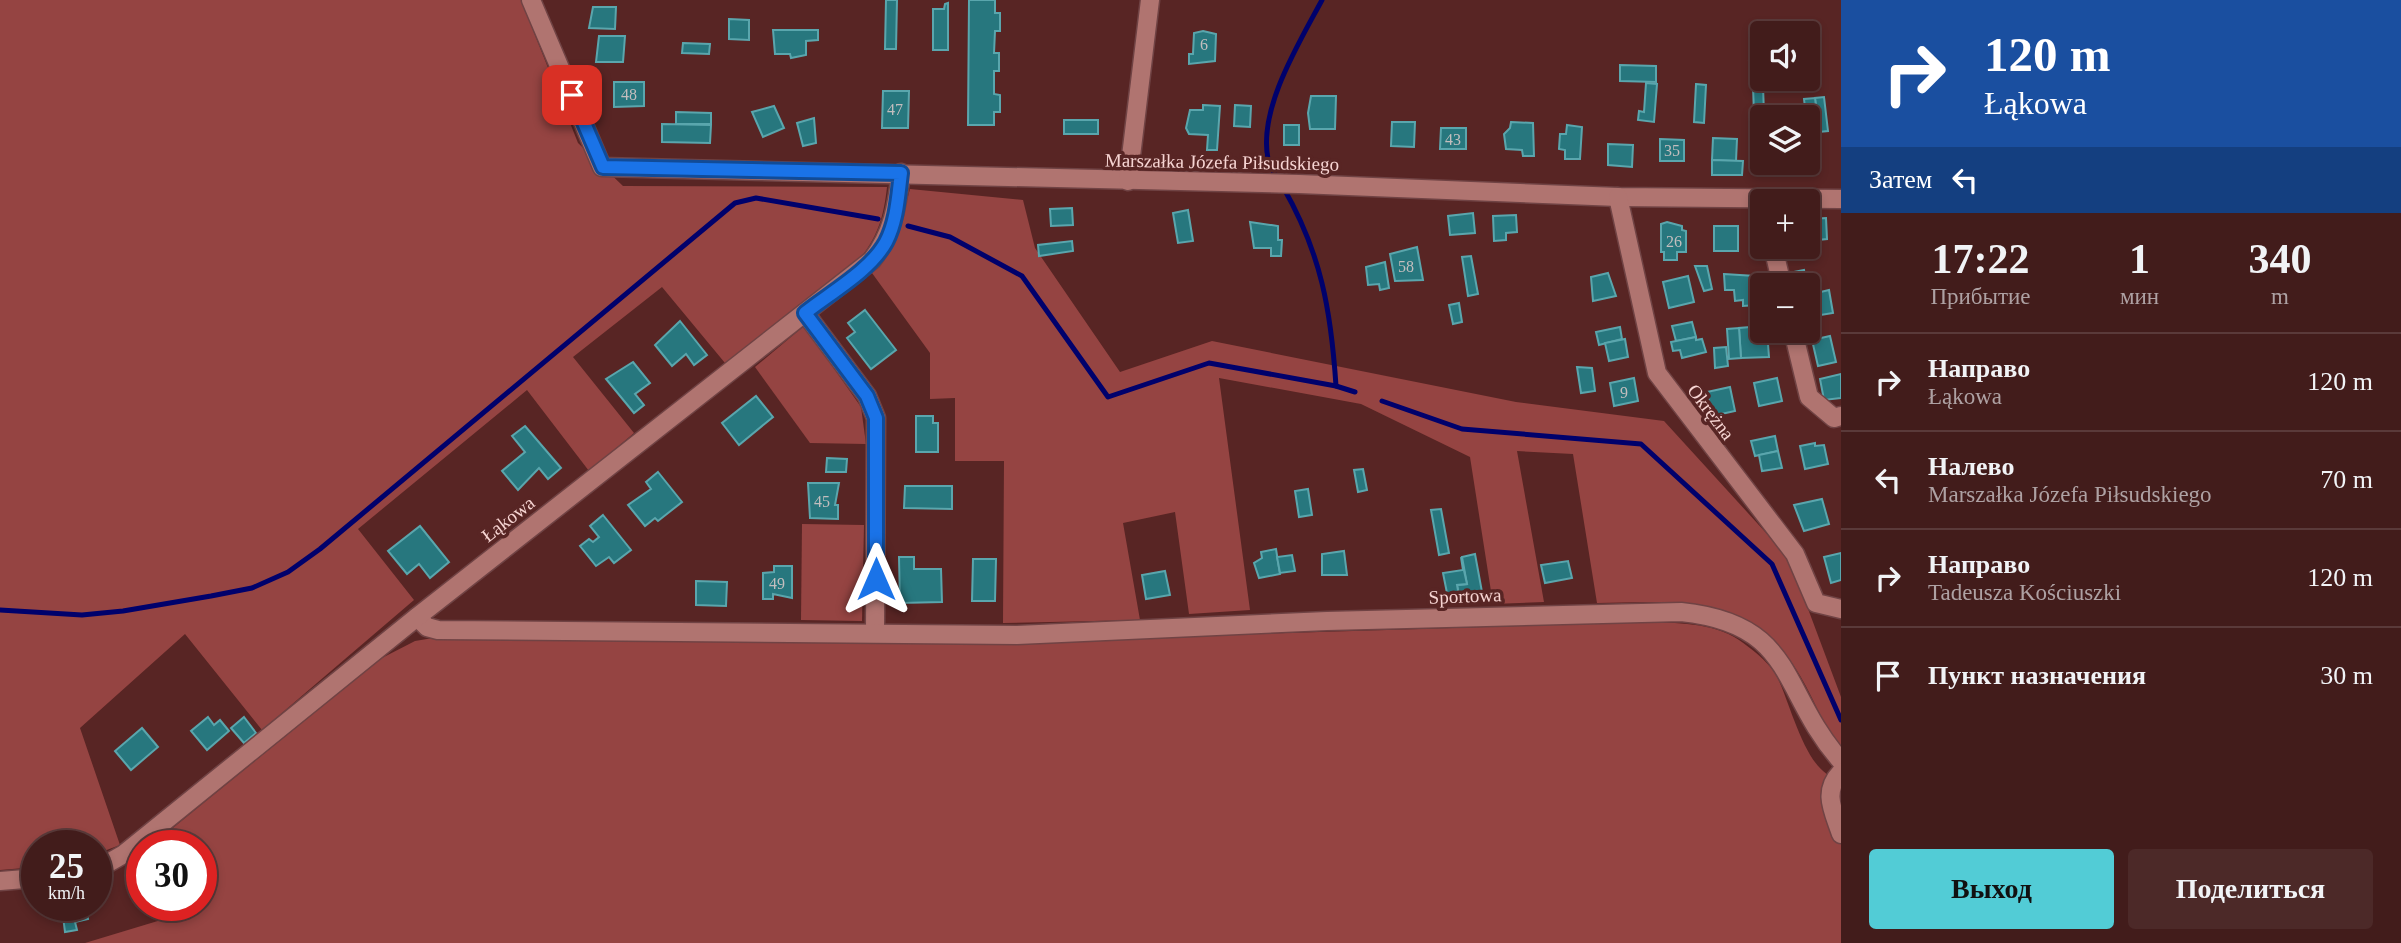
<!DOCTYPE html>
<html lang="ru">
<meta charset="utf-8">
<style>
body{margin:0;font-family:"Times New Roman",serif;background:#4c2928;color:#f1f3f6;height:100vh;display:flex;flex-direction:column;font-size:26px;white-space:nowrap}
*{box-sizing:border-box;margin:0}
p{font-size:23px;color:#aea1a3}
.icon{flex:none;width:38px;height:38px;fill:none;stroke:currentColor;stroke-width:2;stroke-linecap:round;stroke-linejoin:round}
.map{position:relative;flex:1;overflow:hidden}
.side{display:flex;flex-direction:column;background:#421c1b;width:560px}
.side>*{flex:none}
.guide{background:#1a4fa0;color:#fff;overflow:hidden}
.tools{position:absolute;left:1750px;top:21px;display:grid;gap:14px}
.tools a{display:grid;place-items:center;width:70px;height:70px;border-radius:7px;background:#421c1b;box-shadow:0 4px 10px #0003,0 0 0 2px #5a3a3a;font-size:35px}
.speed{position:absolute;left:21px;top:830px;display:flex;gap:14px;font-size:35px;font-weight:700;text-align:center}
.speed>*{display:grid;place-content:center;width:91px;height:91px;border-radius:50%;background:#421c1b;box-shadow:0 4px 10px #0003,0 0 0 2px #5a3a3a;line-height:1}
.speed small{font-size:18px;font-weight:400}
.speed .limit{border:10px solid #d22;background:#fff;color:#111}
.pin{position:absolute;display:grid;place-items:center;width:60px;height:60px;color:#fff;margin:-30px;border-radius:14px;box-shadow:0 4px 10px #0006}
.me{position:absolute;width:77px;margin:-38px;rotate:0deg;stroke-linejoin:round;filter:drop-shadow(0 0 5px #0008)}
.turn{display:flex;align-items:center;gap:24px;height:147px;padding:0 28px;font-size:32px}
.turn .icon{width:91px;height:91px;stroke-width:2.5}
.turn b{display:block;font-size:49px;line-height:60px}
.then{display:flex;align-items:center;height:66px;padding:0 28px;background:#0003;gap:14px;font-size:26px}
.eta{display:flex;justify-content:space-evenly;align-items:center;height:119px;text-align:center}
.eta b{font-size:42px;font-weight:700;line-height:49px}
.action{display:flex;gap:14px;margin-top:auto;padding:14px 28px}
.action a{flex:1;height:80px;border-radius:7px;background:#52ccd6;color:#111;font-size:28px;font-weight:700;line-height:80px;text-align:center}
.action a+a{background:#4c2928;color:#f1f3f6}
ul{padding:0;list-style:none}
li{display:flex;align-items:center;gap:21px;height:98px;padding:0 28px;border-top:2px solid #5a3a3a}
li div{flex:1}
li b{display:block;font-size:26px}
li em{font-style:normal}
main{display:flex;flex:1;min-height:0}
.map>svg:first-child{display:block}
.green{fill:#954442}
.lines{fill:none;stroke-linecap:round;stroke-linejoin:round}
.stream{stroke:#00016c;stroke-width:5}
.building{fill:#27777e;stroke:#5aa6ad;stroke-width:2}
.street-casing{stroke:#704344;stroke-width:21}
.street{stroke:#b07470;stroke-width:18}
.route-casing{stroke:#114b97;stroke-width:18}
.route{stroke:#1a73e8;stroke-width:12}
.labels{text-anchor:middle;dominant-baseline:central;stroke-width:7;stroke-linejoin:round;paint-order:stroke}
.number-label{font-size:16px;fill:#c3bebe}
.street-label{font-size:19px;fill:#f7d5d3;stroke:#582524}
</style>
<main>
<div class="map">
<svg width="1841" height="943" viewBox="0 0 1841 943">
<rect width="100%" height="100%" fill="#582524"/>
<g class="green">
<path d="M0,0H521L578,143L623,186L887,187C884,214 879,234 862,256L725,363L662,287L573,357L634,433L589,471L527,390L358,529L414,600L262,730L185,634L80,728L120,845L96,854V845H37V867L0,870Z"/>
<path d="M910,189L1023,200L1035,248L1120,372L1212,341L1516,402L1664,421L1789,558L1841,697V750C1822,724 1812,693 1794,666C1746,594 1673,602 1597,603L1573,454L1517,451L1544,602L1493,604L1470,457L1361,404L1219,378L1250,610L1189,614L1175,512L1123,523L1140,620L1003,623L1004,461H955V398L930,399V353L872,273L898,233Z"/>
<path d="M804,326L861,407L866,444L810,443L755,367Z"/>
<path d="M802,524L864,525L862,621L801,620Z"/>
<path d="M1644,622C1676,623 1712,622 1739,640C1752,649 1766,660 1775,673C1790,698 1806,780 1841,778V943H85L161,920L156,905H201V845H152L380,659L415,641L433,638L997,642Z"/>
</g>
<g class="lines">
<g class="stream">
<path d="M1278,179C1274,173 1269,166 1268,159C1258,109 1299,43 1322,0"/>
<path d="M1283,187C1321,253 1331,310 1336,386"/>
<path d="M908,226L950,237L1022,276L1108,397L1209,363L1336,386L1355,392"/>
<path d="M1382,401L1462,429L1641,444L1772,564L1841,720"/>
<path d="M0,610L82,615L123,611L211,596L252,588L288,572L320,549L735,203L756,198L878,219"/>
</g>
</g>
<g class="building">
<path d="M886,0H897L896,49H885Z"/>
<path d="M969,0H995V13H1000V31H995L994,53H999V71H994V94L1000,95V112H994V125H968Z"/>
<path d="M948,3V50H933V9H944L945,4Z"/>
<path d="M593,7H616L615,29L589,28Z"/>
<path d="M729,19L749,20V40L729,39Z"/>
<path d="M773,30H818V40L806,41V55L791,58L790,54H775Z"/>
<path d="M1203,31L1216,34L1215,61L1189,64V54H1193L1194,33Z"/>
<path d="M1753,32H1766L1762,33V60H1749L1750,36Z"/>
<path d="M599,36H625L623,62H596Z"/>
<path d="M683,43L710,44L709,54L682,53Z"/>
<path d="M1620,65L1656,66V82L1620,81Z"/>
<path d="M614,82H644V106L614,107Z"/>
<path d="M1646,83L1657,84L1654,122L1638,120L1639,111L1644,112Z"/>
<path d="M1696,84L1706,85L1704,123L1694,122Z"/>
<path d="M1753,86H1763L1764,114H1754Z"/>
<path d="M883,91H909L908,128H882Z"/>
<path d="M1311,96H1336L1335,129H1310L1308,113Z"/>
<path d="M1824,97L1828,131L1819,132L1815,98Z"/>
<path d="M1815,98L1819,132L1808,133L1804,99Z"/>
<path d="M1203,105L1220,106L1217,150H1207L1208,135L1189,134L1186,128L1190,110H1203Z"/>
<path d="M1235,105L1251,106L1250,127L1234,126Z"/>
<path d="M774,106L784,128L763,137L752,112Z"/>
<path d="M676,112L711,113V124H676Z"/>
<path d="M814,118L816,143L803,146L797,123Z"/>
<rect x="1064" y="120" width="34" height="14"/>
<path d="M1392,122H1415L1414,147L1391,146Z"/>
<path d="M1511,122L1533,123L1534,156H1523L1522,150L1506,149L1504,134L1510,128Z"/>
<path d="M662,124L711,125L710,143L662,142Z"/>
<rect x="1284" y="125" width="15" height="20"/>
<path d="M1567,125L1582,127L1580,159H1565V150L1559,149L1560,134H1566Z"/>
<path d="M1441,128H1466V149H1440Z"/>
<path d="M1713,138L1737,139L1736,161L1712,160Z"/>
<path d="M1660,139L1684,140V161H1660Z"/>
<path d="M1608,144L1633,145L1632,167L1608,165Z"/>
<path d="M1808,151H1813L1812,176H1785V163H1808Z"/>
<path d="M1712,160L1743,161L1742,175H1712Z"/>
<path d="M1072,208L1073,225L1051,226L1050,209Z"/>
<path d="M1188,210L1193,241L1178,243L1173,213Z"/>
<path d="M1473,213L1475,233L1450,235L1448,216Z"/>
<path d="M1516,215L1517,232L1506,233V240L1494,241L1493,216Z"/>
<path d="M1826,218L1827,239L1808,241V219Z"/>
<path d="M1250,222L1278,226V240H1282L1281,256H1271V248H1254Z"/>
<path d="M1667,222L1682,226V230L1686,231V252H1677V260H1664V252H1661V224Z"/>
<rect x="1714" y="226" width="24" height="25"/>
<path d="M1072,241L1073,251L1039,256L1038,245Z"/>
<path d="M1417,247L1423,280L1395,281L1390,254Z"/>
<path d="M1471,256L1478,294L1468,296L1462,257Z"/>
<path d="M1385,262L1389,288L1380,290L1379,284L1368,285L1366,267Z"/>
<path d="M1695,266H1707L1712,289L1704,291Z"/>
<path d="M1804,270L1806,282L1787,285L1784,274Z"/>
<path d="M1608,273L1616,296L1593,301L1591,277Z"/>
<path d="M1724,274L1755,276L1757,305L1743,306V300L1735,301L1734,290H1725Z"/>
<path d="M1688,276L1694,302L1669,308L1663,282Z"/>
<path d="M1829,290L1833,313L1808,317V295Z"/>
<path d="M1459,303L1462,322L1453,324L1449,305Z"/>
<path d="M865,310L896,350L871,369L847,338L855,332L848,323Z"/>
<path d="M680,321L707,355L694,365L686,354L672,366L655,345Z"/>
<path d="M1692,322L1696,337L1676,341L1672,326Z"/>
<path d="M1762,326V331H1767L1769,357L1741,358L1739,328Z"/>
<path d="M1620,327L1622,339L1599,345L1596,332Z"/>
<path d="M1739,328L1741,358L1729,359L1727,329Z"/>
<path d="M1830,336L1836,362L1818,366L1812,340Z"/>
<path d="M1696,337V340L1702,339L1706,352L1682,358L1680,350L1673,351L1671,342Z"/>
<path d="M1625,339L1628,357L1609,361L1605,343Z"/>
<path d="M1726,347L1728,366L1715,368L1714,348Z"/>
<path d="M633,362L650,383L635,394L644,405L634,413L606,379Z"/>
<path d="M1577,367L1592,368L1595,391L1581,393Z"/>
<path d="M1841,374V398L1824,400L1820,379Z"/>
<path d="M1634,378L1638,401L1614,406L1610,383Z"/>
<path d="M1777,378L1782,401L1759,406L1754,383Z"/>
<path d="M1730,387L1735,411L1712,416L1707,392Z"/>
<path d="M756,396L773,417L739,445L722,423Z"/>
<path d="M916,416H933V423H938V452H916Z"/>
<path d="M525,426L561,468L548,479L539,468L518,490L502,471L525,452L512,436Z"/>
<path d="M1775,436L1778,451L1755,456L1751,441Z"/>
<path d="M1815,443V446L1824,445L1828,464L1805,469L1800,446Z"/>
<path d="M1778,451L1782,468L1762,471L1759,455Z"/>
<path d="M827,458L847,459L846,472H826Z"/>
<path d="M1363,469L1367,490L1358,492L1354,470Z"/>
<path d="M658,472L682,502L658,521L655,518L645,526L628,505L651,489L646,482Z"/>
<path d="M808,483H839L835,505H838V519L810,518Z"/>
<path d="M905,486H952V509L904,508Z"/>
<path d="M1308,489L1312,515L1299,517L1295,491Z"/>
<path d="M1822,499L1829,524L1804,531L1794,505Z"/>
<path d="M1441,509L1449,553L1439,555L1431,510Z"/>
<path d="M603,515L631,550L614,563L609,557L596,566L580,546L589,539L593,542L599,537L590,526Z"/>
<path d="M420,526L449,562L430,578L419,564L407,574L388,551Z"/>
<path d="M1276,549L1280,574L1259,578L1254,563L1262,558L1261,552Z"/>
<path d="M1344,551L1347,575H1322V554Z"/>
<path d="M1841,553V580L1831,583L1824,557Z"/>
<path d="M1475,554L1482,592L1459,596L1457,585L1467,584L1462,557Z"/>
<path d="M1292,555L1295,571L1280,573L1277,557Z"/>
<path d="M899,557H914V569H941L942,602L900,603Z"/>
<path d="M1461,557L1467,584L1457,585L1459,596L1448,598L1443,573L1463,570Z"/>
<path d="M973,559H996L995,601H972Z"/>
<path d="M1568,561L1572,578L1545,583L1541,565Z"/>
<path d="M774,566H792V598L773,594V599H763V573L774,572Z"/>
<path d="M1165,571L1170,595L1146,599L1142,575Z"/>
<path d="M696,581L727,582L726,606L696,605Z"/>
<path d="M208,717L214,725L220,720L229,731L207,750L191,731Z"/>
<path d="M244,717L256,733L244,743L231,728Z"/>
<path d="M142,728L158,747L131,770L115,751Z"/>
<path d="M86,905L88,919L75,922L77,930L65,932L62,908Z"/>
</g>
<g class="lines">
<g class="street-casing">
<g id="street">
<path d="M531,0L602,167L1299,184L1618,197L1841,199"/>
<path d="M1128,181L1150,0"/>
<path d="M1618,197L1657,373L1795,554L1816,603L1841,609"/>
<path d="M1773,247L1782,285"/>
<path d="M805,313L867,396L876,418L875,633"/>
<path d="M1793,331L1809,397L1834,418L1841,416"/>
<path d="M417,617L427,627L438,630L1017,635L1327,621L1681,612C1797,624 1779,691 1841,761"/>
<path d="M1841,772C1822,792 1833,810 1841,834"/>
<path d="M96,870L124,854L417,617L872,260C893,233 897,206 901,173"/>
<path d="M0,881L37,878"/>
</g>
</g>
<use href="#street" class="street"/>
</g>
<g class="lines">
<g class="route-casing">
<path id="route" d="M572,95L603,167L901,173C898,196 897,221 886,242C870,271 830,293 805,313L867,396L876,418V579"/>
</g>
<use href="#route" class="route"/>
</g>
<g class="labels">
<g class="number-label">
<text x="1204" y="44">6</text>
<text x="629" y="94">48</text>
<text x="895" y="109">47</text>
<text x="1453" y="139">43</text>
<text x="1672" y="150">35</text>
<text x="1674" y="241">26</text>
<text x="1406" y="266">58</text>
<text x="1624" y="392">9</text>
<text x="822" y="501">45</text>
<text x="777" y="583">49</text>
</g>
<g class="street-label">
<text transform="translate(1222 162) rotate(1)">Marszałka Józefa Piłsudskiego</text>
<text transform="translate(1711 412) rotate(53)">Okrężna</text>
<text transform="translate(508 519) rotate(-38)">Łąkowa</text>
<text transform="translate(1465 596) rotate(-2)">Sportowa</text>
</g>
</g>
</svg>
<div class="tools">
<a><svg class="icon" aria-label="sound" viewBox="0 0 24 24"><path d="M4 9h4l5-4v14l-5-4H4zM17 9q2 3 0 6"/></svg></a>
<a><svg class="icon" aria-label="layers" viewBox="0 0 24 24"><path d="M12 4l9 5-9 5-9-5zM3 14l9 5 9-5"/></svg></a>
<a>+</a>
<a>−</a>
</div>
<div class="speed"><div>25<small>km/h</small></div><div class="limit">30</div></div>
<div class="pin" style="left:572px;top:95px;background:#d93025"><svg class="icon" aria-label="arrive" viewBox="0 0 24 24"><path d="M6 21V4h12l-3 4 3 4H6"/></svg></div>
<svg class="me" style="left:876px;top:579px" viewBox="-20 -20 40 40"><path d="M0-17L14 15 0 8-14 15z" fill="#1a73e8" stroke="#fff" stroke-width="4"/></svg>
</div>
<section class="side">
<div class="guide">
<div class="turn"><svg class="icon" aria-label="right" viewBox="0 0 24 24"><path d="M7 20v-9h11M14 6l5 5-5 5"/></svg><div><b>120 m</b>Łąkowa</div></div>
<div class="then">Затем<svg class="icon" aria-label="left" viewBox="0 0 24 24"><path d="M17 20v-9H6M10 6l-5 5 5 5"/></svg></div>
</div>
<div class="eta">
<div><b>17:22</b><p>Прибытие</p></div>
<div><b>1</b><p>мин</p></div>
<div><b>340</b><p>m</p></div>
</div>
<ul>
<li><svg class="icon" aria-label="right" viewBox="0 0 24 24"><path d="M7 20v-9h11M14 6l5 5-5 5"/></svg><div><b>Направо</b><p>Łąkowa</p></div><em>120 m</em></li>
<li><svg class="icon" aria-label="left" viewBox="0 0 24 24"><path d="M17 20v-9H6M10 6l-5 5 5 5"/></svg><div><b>Налево</b><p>Marszałka Józefa Piłsudskiego</p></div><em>70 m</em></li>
<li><svg class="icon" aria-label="right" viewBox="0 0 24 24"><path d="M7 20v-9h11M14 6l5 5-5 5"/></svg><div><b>Направо</b><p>Tadeusza Kościuszki</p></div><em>120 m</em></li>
<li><svg class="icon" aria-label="arrive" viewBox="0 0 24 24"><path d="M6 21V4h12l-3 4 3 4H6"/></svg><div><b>Пункт назначения</b></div><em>30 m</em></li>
</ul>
<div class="action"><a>Выход</a><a>Поделиться</a></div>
</section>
</main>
